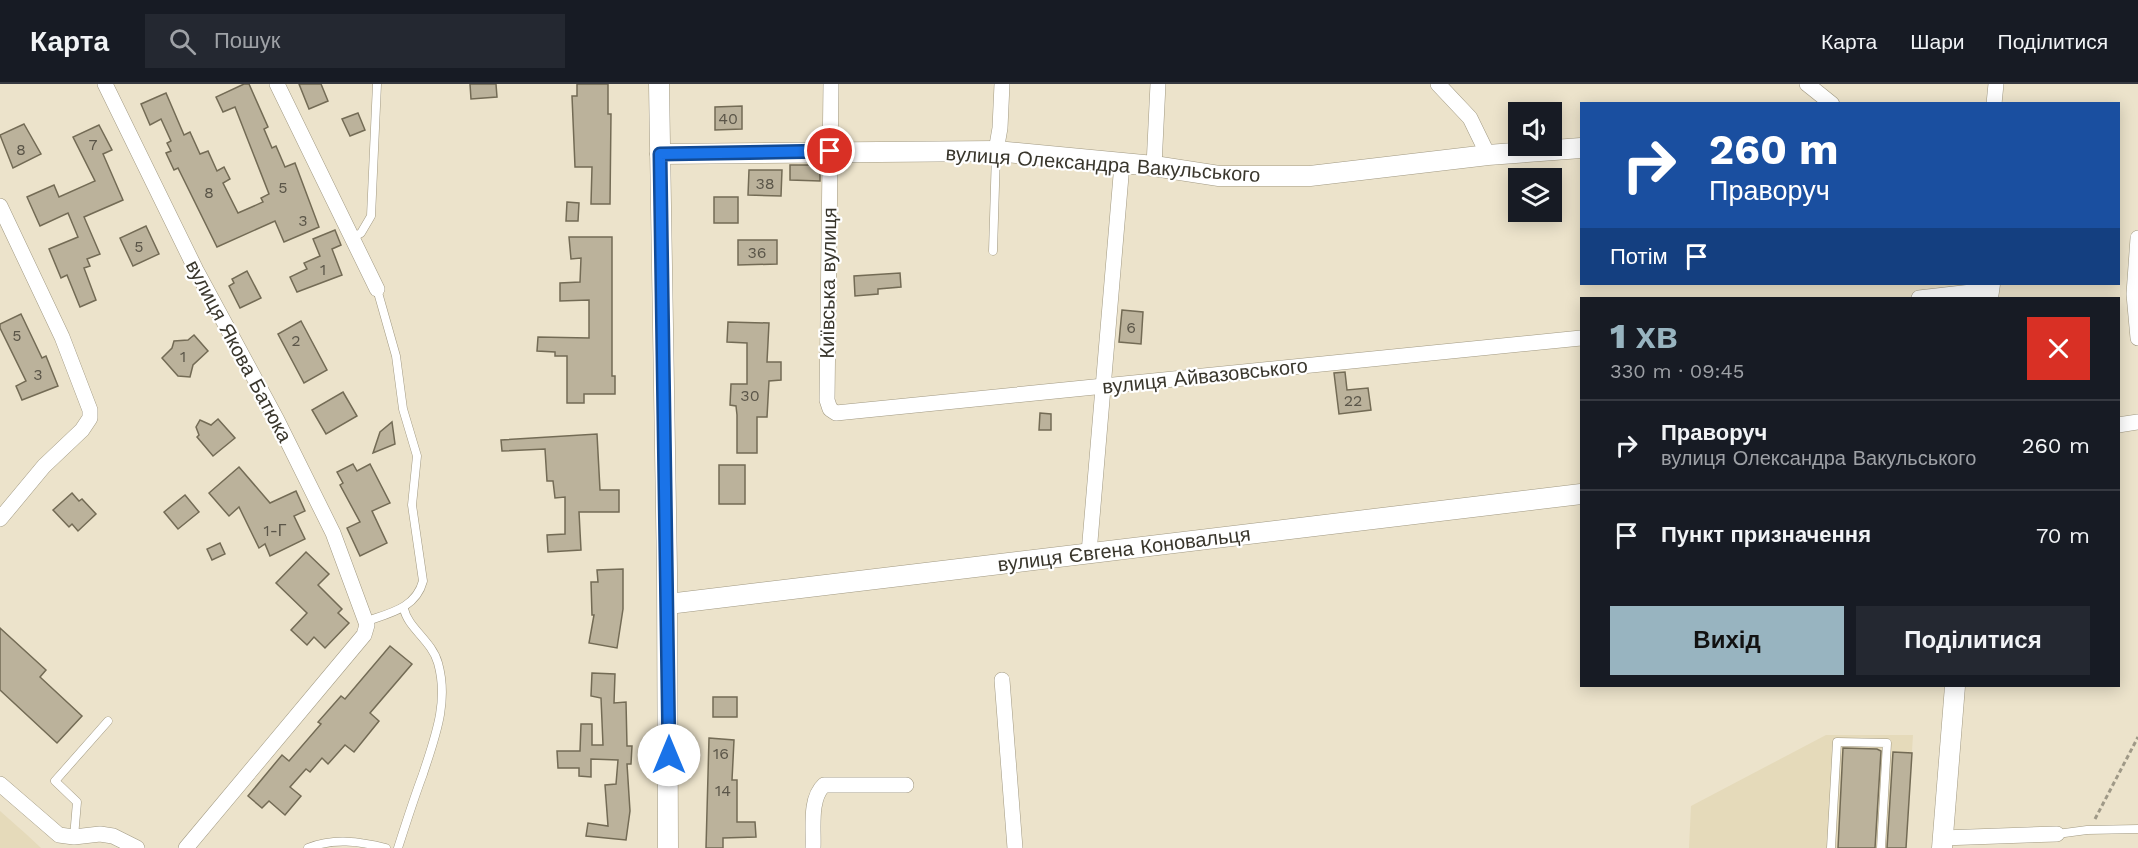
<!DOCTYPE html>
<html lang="uk">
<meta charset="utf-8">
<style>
body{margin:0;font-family:"Work Sans",sans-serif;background:#242831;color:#f1f3f6;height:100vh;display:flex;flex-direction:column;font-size:22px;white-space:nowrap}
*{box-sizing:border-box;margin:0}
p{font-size:20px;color:#9ea1a6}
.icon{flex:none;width:33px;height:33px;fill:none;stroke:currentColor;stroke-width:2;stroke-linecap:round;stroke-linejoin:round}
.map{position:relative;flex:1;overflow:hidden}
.side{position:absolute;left:1580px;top:213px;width:540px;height:390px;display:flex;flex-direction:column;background:#171b24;border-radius:0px;box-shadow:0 3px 15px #0003}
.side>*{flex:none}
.banner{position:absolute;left:1580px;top:18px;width:540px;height:183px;border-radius:0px;box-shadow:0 3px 15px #0003;background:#1a4fa0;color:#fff;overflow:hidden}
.buttons{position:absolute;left:1508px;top:18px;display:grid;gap:12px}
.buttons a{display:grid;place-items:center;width:54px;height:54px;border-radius:0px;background:#171b24;box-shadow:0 3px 15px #0003;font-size:30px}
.pin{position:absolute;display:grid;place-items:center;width:51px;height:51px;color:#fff;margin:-26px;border:3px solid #fff;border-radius:50%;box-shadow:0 2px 6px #0007}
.me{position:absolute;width:66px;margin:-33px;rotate:0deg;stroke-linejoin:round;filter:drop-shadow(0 0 4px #0008)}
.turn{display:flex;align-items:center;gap:21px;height:126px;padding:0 30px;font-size:27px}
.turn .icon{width:78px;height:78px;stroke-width:2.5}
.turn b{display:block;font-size:42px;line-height:51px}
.then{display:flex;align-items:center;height:57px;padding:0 30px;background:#0003;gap:12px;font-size:22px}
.round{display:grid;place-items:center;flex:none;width:63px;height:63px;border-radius:0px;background:#242831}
.headline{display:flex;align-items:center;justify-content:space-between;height:102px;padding:0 30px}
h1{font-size:36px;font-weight:800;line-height:45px;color:#98b4c0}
.action{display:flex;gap:12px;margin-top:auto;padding:12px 30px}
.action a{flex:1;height:69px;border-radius:0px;background:#98b4c0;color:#111;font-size:24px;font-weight:800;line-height:69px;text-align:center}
.action a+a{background:#242831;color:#f1f3f6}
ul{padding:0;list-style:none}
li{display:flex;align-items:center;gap:18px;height:90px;padding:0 30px;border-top:2px solid #363941}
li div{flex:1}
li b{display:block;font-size:22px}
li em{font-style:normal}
header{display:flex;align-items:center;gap:36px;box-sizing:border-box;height:84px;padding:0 30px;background:#171b24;border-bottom:2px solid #363941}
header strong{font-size:28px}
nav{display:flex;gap:33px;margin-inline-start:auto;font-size:21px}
.search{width:420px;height:54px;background:#242831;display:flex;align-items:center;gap:15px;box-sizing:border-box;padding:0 21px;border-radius:0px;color:#9ea1a6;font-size:22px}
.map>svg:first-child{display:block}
.built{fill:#e5daba}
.building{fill:#bbb29b;stroke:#736b55;stroke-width:1.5}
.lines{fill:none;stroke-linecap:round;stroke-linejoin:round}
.service-casing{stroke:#a19982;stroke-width:9}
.minor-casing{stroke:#a19982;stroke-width:16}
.tertiary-casing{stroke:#a19982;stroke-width:21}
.path{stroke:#9f9987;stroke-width:3;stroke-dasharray:4.5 3;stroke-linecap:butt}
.service{stroke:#fff;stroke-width:8}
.minor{stroke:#fff;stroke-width:15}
.tertiary{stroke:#fff;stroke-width:20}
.route-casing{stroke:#114b97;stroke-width:15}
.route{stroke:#1a73e8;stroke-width:10}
.labels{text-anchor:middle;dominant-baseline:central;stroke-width:4.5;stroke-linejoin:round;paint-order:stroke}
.number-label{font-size:16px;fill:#5a5548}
.street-label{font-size:20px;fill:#39362c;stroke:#fff}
</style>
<header>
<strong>Карта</strong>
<div class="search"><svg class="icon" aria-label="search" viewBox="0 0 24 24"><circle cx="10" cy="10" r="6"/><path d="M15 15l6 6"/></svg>Пошук</div>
<nav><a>Карта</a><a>Шари</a><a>Поділитися</a></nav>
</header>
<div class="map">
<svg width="2138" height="764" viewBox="0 0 2138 764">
<rect width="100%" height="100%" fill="#ece3cb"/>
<g class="built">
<path d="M1826,651H1913L1906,764H1689L1691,722Z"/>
<path d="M0,727L26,750L41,764H0Z"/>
</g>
<g class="building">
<path d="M244,0H249L268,43L264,45L272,64L276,62L285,83L295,79L319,143L284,158L275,137L217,163L178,84L174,86L166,69L171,67L167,59L171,57L161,35L150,41L141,20L166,9L184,51L190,48L200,70L208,67L217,87L224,83L230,95L223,99L238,129L263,118L261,114L269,110L235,23L223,28L216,13Z"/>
<path d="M299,0H321L328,17L309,25Z"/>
<path d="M470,0H496L497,13L471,15Z"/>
<path d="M577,0H608V30H611L610,120H591L592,83H575L572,12H577Z"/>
<path d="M742,22V45L715,46V23Z"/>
<path d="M358,29L365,46L350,52L342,35Z"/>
<path d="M24,40L41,70L13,84L0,51Z"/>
<path d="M99,41L112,66L103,70L123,116L84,133L100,170L87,175L90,182L84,184L96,216L80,223L67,191L61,194L49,165L78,153L68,129L40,142L27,113L54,101L59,113L95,97L73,53Z"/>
<path d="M790,81H820V97L790,96Z"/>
<path d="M749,86H782L781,112L748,111Z"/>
<rect x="714" y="113" width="24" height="26"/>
<path d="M567,118L579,119L578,137H566Z"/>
<path d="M146,142L159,170L133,182L120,154Z"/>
<path d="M335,146L341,161L332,165L342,191L297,208L290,193L307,185L304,179L320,172L313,155Z"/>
<path d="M569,153H612V292H615V310H584V319H567V272H555V268L537,267L538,253L589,254V216L560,217V199L580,198L581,174L571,175Z"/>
<path d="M738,156H777V180L738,181Z"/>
<path d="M247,187L261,214L240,224L229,202L234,199L232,195Z"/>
<path d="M900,189L901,203L878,205V210L855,212L854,192Z"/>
<path d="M1122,226L1143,228L1141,260L1119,258Z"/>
<path d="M21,230L42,274L46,272L58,302L22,316L16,302L26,297L0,244V240Z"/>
<path d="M301,237L327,286L304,299L278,250Z"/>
<path d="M728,238L769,239L767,278H781V296L769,297L767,333H757V369H737V331L736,322L730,321L731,300H747V259L727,258Z"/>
<path d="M194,251L208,267L193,281L190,293L178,292L162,274L172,264L174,257L188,256Z"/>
<path d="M1345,288L1347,306L1368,304L1371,326L1339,330L1334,289Z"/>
<path d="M343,308L357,332L326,350L312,326Z"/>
<path d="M1040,329L1051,330V346H1039Z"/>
<path d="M218,335L235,354L213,372L197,353L199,351L196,343L200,336L211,341Z"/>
<path d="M392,338L395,360L373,369L380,348Z"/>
<path d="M597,350L600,406H619V428H579L581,466L548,468L547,451L565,450V413L555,414L553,397H547L545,365L502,367L501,356Z"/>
<path d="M353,380L357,387L370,380L390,419L372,427L387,459L360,472L347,444L360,438L340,401L343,399L337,388Z"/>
<rect x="719" y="381" width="26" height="39"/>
<path d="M239,383L270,419L296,407L305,427L294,432L305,455L270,472L265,460L259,464L239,423L229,432L209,409Z"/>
<path d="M72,409L79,417L82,415L96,430L78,447L72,440L69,443L53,426Z"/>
<path d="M185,411L199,428L178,445L164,428Z"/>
<path d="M220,459L225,470L212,476L207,465Z"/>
<path d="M306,468L329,490L318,501L342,525L338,529L349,539L325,564L314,553L307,561L291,546L307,529L276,499Z"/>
<path d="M623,485V525L617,564L589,559L594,531H592L591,498H598L597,486Z"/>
<path d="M0,544L46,586L40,593L82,632L57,659L0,606Z"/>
<path d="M390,562L412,580L370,629L379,637L354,668L345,661L328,680L322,674L310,688L306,685L290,703L301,712L285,731L269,717L262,724L248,712L282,671L289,677L321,640L318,638L341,612L345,615Z"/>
<path d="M592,589L615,590L614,619L626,618L627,662H632L631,680H627L630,727L626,756L586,752L588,739L608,742L605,701L616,700L618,676L591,675V693L579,692V684H558L557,667H580L581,640H592V661H603L601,614L591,612Z"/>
<rect x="713" y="613" width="24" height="20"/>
<path d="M709,654L734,656L732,696H737V738H755L756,753L723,754V764H706Z"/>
<path d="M1843,664L1877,665L1881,667L1875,764H1838Z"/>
<path d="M1893,668L1912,669L1906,764H1887Z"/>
</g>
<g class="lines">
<g class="service-casing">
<g id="service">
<path d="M352,154L361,149L371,132L377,0"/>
<path d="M993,167L996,69"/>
<path d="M367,537C390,529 416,524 423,497L412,421L417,372L403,325L396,272L377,205"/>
<path d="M2057,750L2087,746L2138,745"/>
<path d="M74,753L77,718L55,697L108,637"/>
<path d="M308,764C333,754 359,757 386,764"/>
<path d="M398,764C406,739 414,714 423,690C435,653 449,618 438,579C432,557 408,544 404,525"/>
<path d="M1831,764L1837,658L1887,659L1881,764"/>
</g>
</g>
<g class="minor-casing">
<g id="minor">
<path d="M105,0L196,186L277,336L333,449L367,541L364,551L186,764"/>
<path d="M277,0L377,205"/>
<path d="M831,0L827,316L830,325L836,329L1581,254"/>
<path d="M1438,0L1470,34L1488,71"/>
<path d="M1807,0L1832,20"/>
<path d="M1994,20L1996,0"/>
<path d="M996,67L1000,44L1002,0"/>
<path d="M1154,82L1158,0"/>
<path d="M0,122L62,253L90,326V334L82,346L44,382L0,435"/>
<path d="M2138,154L2134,210L2138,254"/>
<path d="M1919,214L1989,206"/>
<path d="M2118,341L2138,338"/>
<path d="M1089,469L1122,80"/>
<path d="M1002,596L1015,764"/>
<path d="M0,700L59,751L74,753L100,750L113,752L137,764"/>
<path d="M1942,754L2057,750"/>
<path d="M813,764C814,745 809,715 824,701H906"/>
</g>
</g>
<g class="tertiary-casing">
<g id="tertiary">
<path d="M659,0L667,487L668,764"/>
<path d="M660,70L996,67L1154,82L1219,92H1310L1488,71L1581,64"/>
<path d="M1988,214L1990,200"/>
<path d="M668,520L1581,410"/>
<path d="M1942,764L1955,602"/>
</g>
</g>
<path class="path" d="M2095,735L2138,653"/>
<use href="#service" class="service"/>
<use href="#minor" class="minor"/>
<use href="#tertiary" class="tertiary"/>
</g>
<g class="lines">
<g class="route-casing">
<path id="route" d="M669,671L660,70L830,67"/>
</g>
<use href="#route" class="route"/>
</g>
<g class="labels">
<g class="number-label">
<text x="728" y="34">40</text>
<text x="93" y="60">7</text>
<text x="21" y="65">8</text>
<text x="765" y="99">38</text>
<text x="283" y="103">5</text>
<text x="209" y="108">8</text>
<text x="303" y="136">3</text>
<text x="139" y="162">5</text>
<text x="757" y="168">36</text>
<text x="323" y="185">1</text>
<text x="1131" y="243">6</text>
<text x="17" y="251">5</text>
<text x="296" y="256">2</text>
<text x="183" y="272">1</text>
<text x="38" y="290">3</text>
<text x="750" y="311">30</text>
<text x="1353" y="316">22</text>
<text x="275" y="446">1-Г</text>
<text x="721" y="669">16</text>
<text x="723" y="706">14</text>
</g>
<g class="street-label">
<text transform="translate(1103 80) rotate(4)">вулиця Олександра Вакульського</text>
<text transform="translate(828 199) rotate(-89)">Київська вулиця</text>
<text transform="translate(239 267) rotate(62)">вулиця Якова Батюка</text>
<text transform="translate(1205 292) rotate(-6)">вулиця Айвазовського</text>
<text transform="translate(1124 465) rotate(-7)">вулиця Євгена Коновальця</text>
</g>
</g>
</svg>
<div class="buttons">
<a><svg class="icon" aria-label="sound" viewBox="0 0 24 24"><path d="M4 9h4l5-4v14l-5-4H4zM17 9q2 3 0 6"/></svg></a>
<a><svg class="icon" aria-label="layers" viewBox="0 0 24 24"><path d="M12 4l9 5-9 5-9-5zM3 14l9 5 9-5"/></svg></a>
</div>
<div class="pin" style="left:830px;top:67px;background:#d93025"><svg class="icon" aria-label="arrive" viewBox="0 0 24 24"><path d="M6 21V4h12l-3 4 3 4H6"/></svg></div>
<svg class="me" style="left:669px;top:671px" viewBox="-20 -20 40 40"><circle r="19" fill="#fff"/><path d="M0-13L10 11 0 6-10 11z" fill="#1a73e8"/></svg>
<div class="banner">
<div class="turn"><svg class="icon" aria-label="right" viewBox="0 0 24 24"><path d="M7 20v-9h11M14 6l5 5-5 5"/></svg><div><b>260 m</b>Праворуч</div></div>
<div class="then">Потім<svg class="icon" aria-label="arrive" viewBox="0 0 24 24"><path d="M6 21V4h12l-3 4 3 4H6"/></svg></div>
</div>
<section class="side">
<div class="headline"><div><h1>1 хв</h1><p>330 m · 09:45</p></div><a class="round" style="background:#d93025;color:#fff"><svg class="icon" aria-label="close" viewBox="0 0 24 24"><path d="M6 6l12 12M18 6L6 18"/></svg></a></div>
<ul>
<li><svg class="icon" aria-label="right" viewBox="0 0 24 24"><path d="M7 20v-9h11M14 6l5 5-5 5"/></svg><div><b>Праворуч</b><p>вулиця Олександра Вакульського</p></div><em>260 m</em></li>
<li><svg class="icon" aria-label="arrive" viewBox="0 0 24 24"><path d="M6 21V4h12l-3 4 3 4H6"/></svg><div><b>Пункт призначення</b></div><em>70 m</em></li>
</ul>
<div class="action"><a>Вихід</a><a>Поділитися</a></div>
</section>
</div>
